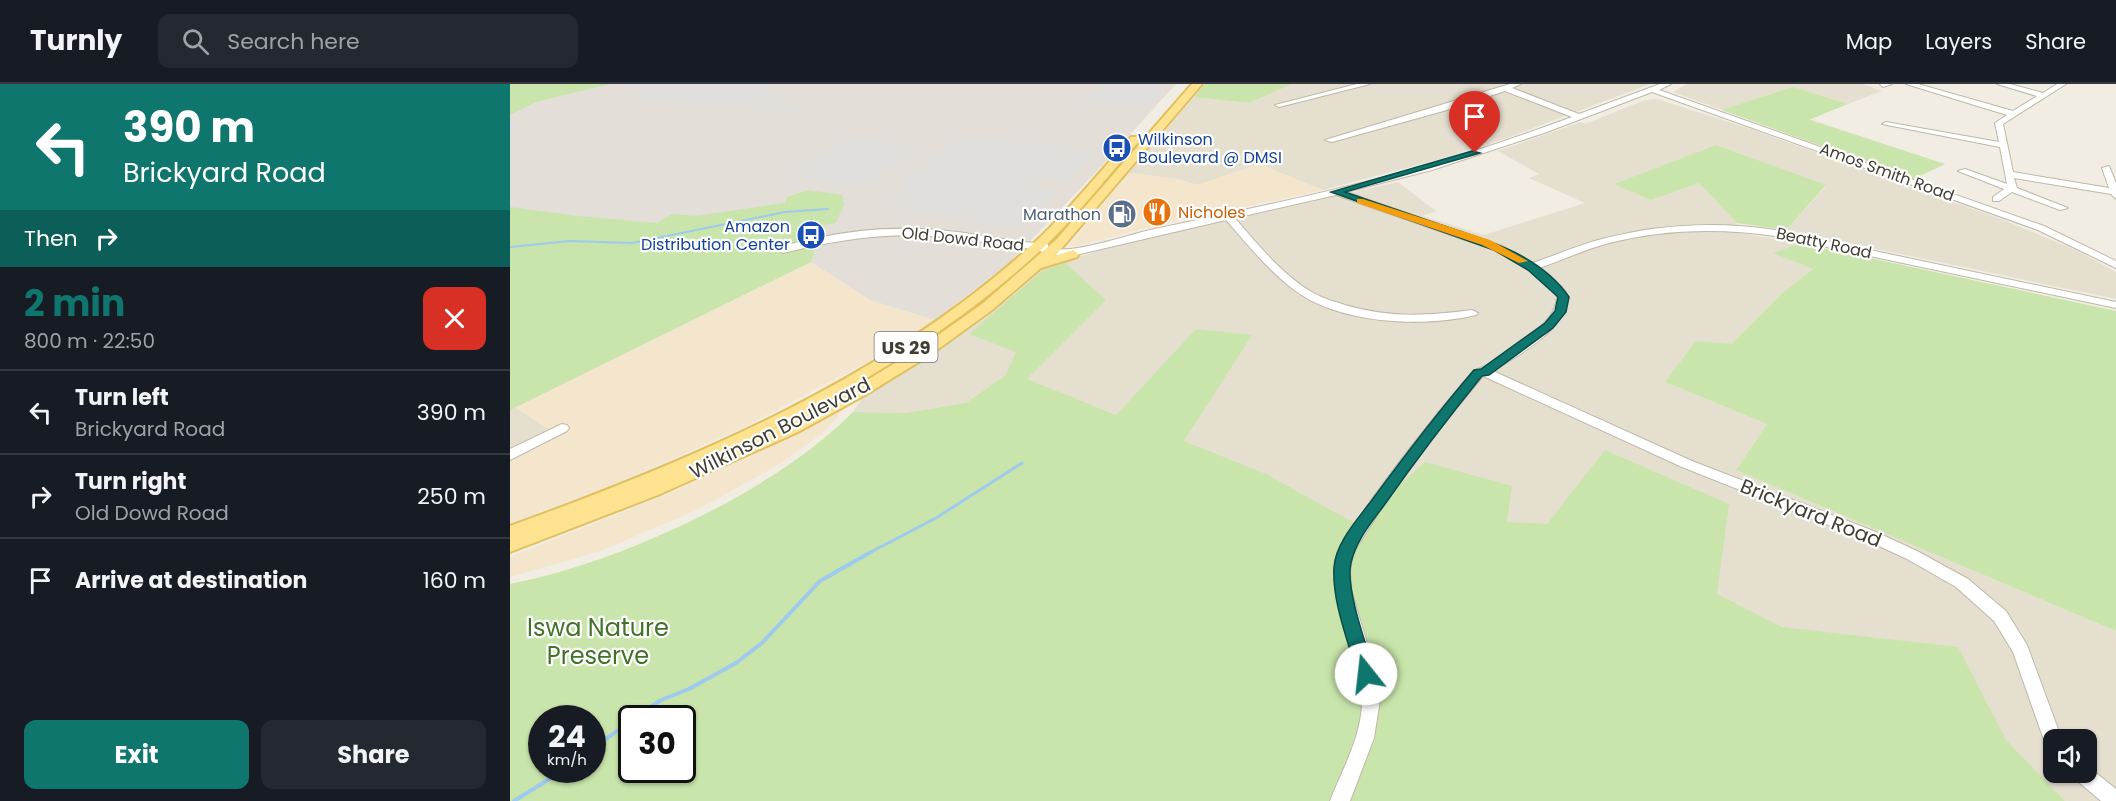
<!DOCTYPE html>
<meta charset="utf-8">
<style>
body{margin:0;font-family:Poppins,sans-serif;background:#242831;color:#f1f3f6;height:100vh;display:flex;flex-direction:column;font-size:22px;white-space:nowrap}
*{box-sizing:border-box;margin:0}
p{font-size:20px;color:#9ea1a6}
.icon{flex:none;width:33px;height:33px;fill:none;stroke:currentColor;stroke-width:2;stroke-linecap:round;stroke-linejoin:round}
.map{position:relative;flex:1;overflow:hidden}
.drawer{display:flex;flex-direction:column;background:#171b24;width:510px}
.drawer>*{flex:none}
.banner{background:#0f766e;color:#fff;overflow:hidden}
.fabs{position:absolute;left:1533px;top:645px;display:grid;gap:12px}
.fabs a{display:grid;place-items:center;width:54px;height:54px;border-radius:12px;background:#171b24;box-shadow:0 2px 4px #0004;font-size:30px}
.speed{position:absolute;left:18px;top:621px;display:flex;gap:12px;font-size:30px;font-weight:700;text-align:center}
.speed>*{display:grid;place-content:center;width:78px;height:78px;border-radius:50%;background:#171b24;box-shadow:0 2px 4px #0004;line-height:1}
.speed small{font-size:15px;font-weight:400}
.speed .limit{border:3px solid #111;border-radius:9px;background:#fff;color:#111}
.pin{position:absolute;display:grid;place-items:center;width:51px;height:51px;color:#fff;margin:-62px -26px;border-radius:50% 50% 50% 0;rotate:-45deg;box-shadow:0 0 6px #0007}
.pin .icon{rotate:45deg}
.me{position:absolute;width:66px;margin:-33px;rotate:344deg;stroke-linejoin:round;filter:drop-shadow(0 0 4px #0008)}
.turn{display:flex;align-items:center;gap:21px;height:126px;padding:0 24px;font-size:27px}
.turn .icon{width:78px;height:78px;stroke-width:2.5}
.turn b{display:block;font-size:42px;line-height:51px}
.then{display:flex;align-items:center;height:57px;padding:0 24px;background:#0003;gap:12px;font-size:22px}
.round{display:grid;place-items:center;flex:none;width:63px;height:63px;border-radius:12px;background:#242831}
.headline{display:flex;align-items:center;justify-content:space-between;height:102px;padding:0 24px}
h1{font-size:36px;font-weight:700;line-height:45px;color:#0f766e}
.primary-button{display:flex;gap:12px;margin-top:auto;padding:12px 24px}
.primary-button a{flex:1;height:69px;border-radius:12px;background:#0f766e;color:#fff;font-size:24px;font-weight:700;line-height:69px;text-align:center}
.primary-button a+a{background:#242831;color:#f1f3f6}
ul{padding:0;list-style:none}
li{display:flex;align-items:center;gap:18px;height:84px;padding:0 24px;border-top:2px solid #363941}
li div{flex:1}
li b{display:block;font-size:22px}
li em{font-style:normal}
header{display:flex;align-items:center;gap:36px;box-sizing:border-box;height:84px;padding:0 30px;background:#171b24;border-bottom:2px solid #363941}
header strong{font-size:28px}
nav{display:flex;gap:33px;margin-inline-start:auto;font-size:21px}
.search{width:420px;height:54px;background:#242831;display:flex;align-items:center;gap:15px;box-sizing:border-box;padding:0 21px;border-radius:12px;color:#9ea1a6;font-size:22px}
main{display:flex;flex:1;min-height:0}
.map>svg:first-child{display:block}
.residential{fill:#e5dfd0;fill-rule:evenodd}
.commercial{fill:#f4e5cd}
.industrial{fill:#e3ded8}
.green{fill:#c9e5ab;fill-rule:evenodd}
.parking{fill:#e1dfdb}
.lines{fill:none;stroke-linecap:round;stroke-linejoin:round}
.stream-far2{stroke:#9ecaee;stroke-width:2}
.stream-far1{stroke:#9ecaee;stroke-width:3}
.stream{stroke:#9ecaee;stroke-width:4}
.minor-casing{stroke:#bfb8a8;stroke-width:2}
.major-casing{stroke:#e1c060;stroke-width:4}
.minor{fill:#fff;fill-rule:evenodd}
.major{fill:#fde290;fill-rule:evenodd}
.route{fill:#0f766e;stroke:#0a4d48;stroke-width:1.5}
.slow{fill:#f59e0b}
.labels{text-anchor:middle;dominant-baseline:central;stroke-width:4.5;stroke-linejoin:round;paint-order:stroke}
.far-transit-label{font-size:16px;fill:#164399;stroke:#fff;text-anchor:start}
.far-street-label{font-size:16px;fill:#423d33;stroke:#fff}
.far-food-label{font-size:16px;fill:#c56008;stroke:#fff;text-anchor:start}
.far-service-label{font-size:16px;fill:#4e5e75;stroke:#fff;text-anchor:end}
.shield{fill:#fff;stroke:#7b7770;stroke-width:1.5}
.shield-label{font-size:18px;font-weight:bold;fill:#423d33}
.street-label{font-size:20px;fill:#423d33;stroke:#fff}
.near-park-label{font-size:24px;fill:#417228;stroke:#fff}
</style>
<header>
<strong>Turnly</strong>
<div class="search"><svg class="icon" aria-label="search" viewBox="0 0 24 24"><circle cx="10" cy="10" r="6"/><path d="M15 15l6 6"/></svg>Search here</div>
<nav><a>Map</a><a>Layers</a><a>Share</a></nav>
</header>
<main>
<section class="drawer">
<div class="banner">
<div class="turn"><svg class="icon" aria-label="left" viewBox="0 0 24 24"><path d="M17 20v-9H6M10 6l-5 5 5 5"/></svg><div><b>390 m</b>Brickyard Road</div></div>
<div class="then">Then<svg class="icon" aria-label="right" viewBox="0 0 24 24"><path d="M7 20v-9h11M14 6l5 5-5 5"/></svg></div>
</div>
<div class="headline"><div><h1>2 min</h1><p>800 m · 22:50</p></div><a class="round" style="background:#d93025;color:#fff"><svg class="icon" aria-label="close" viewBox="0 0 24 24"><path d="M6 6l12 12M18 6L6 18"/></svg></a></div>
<ul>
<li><svg class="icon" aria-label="left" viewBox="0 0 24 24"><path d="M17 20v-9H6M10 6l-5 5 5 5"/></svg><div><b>Turn left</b><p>Brickyard Road</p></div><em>390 m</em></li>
<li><svg class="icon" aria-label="right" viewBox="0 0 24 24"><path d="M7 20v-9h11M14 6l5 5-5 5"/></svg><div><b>Turn right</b><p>Old Dowd Road</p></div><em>250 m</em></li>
<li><svg class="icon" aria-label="arrive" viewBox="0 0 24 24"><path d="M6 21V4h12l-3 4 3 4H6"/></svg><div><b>Arrive at destination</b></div><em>160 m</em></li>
</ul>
<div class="primary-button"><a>Exit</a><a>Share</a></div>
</section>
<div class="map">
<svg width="1606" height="717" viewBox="0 0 1606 717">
<rect width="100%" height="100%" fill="#f1ede2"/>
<g class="residential">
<path d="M782,0H1140L997,54L926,76L813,106L749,80L688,101L667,95L619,89L684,13L739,19Z"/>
<path d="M1177,0H1352L1372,7L1299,35L1435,80L1403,95L1163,8Z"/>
<path d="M1147,15L1244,46L1496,137L1568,167L1606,188V215L1276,146L1316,102L1206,61L1105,100L1141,116L1189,99L1227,139L1230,149L1290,159L1264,169L1304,184L1271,210L1221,260L1155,298L1257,340L1226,386L1606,547V717H1225L781,531L343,328L353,313L435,262L490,222L534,184L597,164L888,98L926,127L913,132L974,151L1075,119L1019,94L1029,90L988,67L1071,38L1075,40L1135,16ZM1544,656H1576V688H1544Z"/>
<path d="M5,323L40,346L0,367V326Z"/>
</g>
<g class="commercial">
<path d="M749,80L813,106L648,141L567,162L559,161L619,89L667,95L688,101Z"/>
<path d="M301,178L360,216L425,236L359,277L234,343L112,397L0,439V367L40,346L5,323Z"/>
<path d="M339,320L313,349L271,379L187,426L90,467L0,493V473L158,410L249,368Z"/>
</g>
<path class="industrial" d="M61,0H666L585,89L499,179L425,236L360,216L301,178L305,167L0,164V16Z"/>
<g class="green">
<path d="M0,0H100L26,18L0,31Z"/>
<path d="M695,0H782L739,19L684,13Z"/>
<path d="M1283,3L1337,20L1299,36L1435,80L1403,95L1212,26Z"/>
<path d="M1206,61L1316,101L1276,146L1227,139L1189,99L1141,116L1104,100Z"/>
<path d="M298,106L332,111L334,120L326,139L307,143L300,147L305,167L301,178L0,326V123L68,132L147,139L162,130L186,132L275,119L277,113Z"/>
<path d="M1290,159L1606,227V547L1226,386L1257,340L1155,298L1186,257L1221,260L1271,210L1303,185L1263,169Z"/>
<path d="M555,179L596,216L517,295L606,331L686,245L742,251L674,357L756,390L846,440L915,378L1002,402L997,438L1037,440L1095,366L1219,420L1207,510L1272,543L1448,563L1496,656L1555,717H0V500C109,479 264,408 343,328L397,329L456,319L496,291L506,268L459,250L532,187ZM32,634H82V686H32ZM122,634H172V686H122Z"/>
</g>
<g class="parking">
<path d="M114,0H250L295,29L132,16Z"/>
<path d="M591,0H654L633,23L570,18Z"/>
<path d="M450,53L589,65L556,97L528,95L519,103L548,106L512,145L455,138L459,134L381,124L390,112L392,99Z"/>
<path d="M336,54L400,60L408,63L357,103L276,93Z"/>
</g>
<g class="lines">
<path class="stream-far2" d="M0,163L60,157L122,159L275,128L318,125"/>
<path class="stream-far1" d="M359,469L426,434L512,379"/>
<g class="stream">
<path d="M124,634L151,616L179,605L226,579L252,559L310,497L361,468"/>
<path d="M82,665L122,636"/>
<path d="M4,717L54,686"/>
</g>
<g class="minor-casing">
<g id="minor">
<path d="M847,0H860L769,23L765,21Z"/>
<path d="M1000,0H1011L1002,4L1069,30L1150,0H1161L1149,6L1534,142L1606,177V184L1528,146L1142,8L1034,49L922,86L836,108L992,162L1023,179C1046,171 1069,161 1092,155C1149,140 1207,137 1265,146L1606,218V224L1265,152C1210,144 1154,145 1099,159C1076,165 1053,176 1029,184L1052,203L1059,213C1051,250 1012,268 983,287L1182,377L1366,448L1407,467L1458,495L1496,527L1517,561L1552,656H1544V667L1537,665L1535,659L1503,568L1484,537L1446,503L1397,475L1356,456L1172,383L973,292L917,360L880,411L843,469L840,487L841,506L863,579L870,616L864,654L840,717H820C832,686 852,652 852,617C852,567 814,520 827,470C831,456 844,442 851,431C886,380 924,333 964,286C985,281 1024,252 1038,235C1044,228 1046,221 1047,213L1044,207L1018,185L984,166L826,111L725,134C747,160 771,189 800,207C811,214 823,217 835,221C881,234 915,232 962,226L968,229L966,231C912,244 828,240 783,205C758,186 737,160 716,136L557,173C544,172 533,167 521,165C498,161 475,158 452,155C390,146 333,154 273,169L268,166C277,159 295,157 307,154C353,144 401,142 448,148C477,152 505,159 534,159L538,160V164C561,171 614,152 640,146C732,126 824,108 915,82C964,68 1013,51 1062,33L995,7L944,24L822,58L815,56Z"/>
<path d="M1370,0H1382L1373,3Z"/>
<path d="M1396,0H1408L1503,27L1527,12L1487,0H1500L1533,9L1547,0H1556L1493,40L1503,88L1599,104L1592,84L1599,82L1606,99V115L1601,110L1504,94L1507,104L1558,124L1550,126L1502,108L1489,117H1483V113L1494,105L1448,87L1455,85L1497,100L1490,63L1372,40L1376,38L1489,58L1485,39L1497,31Z"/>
<path d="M52,340L57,341L59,344L57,347L0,376V365Z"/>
<path d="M1576,681L1606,705V717H1591L1564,694L1562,688H1576Z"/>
</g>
</g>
<g class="major-casing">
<path id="major" d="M682,0H692L545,172L563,166L569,170L567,173L531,184L482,226L420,271L355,311L288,348L148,411L0,468V442C182,376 366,299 513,169C553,134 586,92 621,53H629V57C593,97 561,140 521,175C436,251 338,309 235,359L344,304L410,264L472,220L546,156Z"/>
</g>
<use href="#minor" class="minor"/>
<use href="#major" class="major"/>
</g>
<path class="route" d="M962,67L970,69L835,108C866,119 897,129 928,140C974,155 1030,170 1059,213L1056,228L1043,244L979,291L972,292C938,334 906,376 875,420C862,438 846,456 841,479C835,504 857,563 865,590L862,595L856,597L850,595L847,590C838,556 822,518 824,483C826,458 848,435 862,416C895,371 928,328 964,286L971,285L1035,239L1045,227L1048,213L1018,186L984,166L821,108Z"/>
<path class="slow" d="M847,115H853L980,156L1018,177L1009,179L972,161L847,119Z"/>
<defs>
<g id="bus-disc" transform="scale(1.5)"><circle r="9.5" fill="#1a4fb4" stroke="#fff"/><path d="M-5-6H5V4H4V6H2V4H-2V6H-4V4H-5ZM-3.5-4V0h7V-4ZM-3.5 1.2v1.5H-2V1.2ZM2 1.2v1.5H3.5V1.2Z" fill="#fff"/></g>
<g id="restaurant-disc" transform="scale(1.5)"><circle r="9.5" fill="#e8710a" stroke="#fff"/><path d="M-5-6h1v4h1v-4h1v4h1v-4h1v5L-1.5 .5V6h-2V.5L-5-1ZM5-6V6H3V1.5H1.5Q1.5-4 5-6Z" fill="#fff"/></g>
<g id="fuel-disc" transform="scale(1.5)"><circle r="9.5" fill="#5c6f8a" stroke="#fff"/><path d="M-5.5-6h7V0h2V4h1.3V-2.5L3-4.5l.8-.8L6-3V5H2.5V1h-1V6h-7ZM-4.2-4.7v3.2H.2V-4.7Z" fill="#fff"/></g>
</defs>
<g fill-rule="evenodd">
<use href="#bus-disc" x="607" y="64"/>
<use href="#restaurant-disc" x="647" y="128"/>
<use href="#fuel-disc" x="612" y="130"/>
<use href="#bus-disc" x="301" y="151"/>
</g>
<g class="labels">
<g class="far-transit-label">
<text x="628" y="55">Wilkinson<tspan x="628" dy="18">Boulevard @ DMSI</tspan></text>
<text x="280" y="142" text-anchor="end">Amazon<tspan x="280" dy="18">Distribution Center</tspan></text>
</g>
<g class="far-street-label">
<text transform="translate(1377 88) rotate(20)">Amos Smith Road</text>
<text transform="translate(453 155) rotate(6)">Old Dowd Road</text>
<text transform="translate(1314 159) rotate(12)">Beatty Road</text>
</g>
<g class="far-food-label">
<text x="668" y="128">Nicholes</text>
</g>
<g class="far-service-label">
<text x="591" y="130">Marathon</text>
</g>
<rect class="shield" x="364.5" y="248" width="63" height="30" rx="4.5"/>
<g class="shield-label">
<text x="396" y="263">US 29</text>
</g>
<g class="street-label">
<text transform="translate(270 344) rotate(-27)">Wilkinson Boulevard</text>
<text transform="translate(1301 429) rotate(22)">Brickyard Road</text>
</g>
<g class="near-park-label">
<text x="88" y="543">Iswa Nature<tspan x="88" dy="28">Preserve</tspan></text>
</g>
</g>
</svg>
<div class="fabs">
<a><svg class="icon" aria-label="sound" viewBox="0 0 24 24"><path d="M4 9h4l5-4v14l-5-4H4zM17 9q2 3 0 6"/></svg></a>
</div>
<div class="speed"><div>24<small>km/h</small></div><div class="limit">30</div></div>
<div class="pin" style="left:965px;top:69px;background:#d93025"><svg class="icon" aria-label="arrive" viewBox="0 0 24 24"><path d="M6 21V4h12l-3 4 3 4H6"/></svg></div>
<svg class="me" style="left:856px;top:590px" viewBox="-20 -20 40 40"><circle r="19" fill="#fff"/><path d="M0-13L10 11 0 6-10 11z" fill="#0f766e"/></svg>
</div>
</main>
